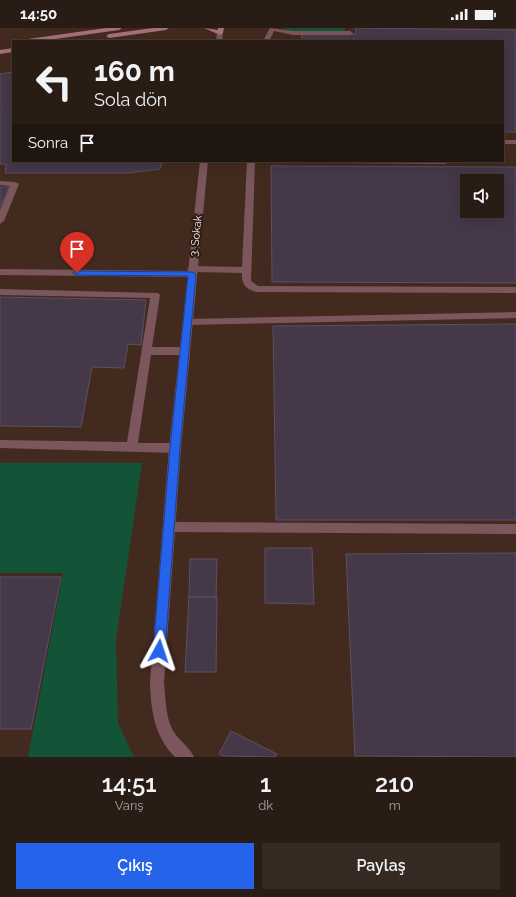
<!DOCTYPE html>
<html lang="tr">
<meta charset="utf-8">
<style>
body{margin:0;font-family:Raleway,sans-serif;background:#352922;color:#f1f3f6;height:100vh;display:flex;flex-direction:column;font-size:15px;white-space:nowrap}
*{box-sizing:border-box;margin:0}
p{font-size:13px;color:#a5a1a0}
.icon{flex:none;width:22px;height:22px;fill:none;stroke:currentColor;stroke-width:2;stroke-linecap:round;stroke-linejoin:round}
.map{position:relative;height:729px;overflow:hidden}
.drawer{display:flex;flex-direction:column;background:#291c15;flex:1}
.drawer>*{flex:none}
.top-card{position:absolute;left:12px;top:12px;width:492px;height:122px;border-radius:0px;box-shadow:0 4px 16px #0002,0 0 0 1px #453a34;background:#291c15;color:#f1f3f6;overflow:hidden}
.controls{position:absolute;left:460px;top:146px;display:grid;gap:8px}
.controls a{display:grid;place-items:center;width:44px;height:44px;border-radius:0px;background:#291c15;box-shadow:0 4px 16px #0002,0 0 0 1px #453a34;font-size:20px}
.pin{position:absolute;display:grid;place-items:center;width:34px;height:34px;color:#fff;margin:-41px -17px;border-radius:50% 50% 50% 0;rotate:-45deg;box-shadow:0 0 4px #0007}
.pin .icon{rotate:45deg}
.me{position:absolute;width:44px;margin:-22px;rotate:5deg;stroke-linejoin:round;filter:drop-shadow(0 0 3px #0008)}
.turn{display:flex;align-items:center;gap:14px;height:84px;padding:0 16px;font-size:18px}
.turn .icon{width:52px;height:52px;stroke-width:2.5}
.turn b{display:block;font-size:28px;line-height:34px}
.then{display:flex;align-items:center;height:38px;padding:0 16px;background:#0003;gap:8px;font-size:15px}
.eta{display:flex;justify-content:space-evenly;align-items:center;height:68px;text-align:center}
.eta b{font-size:24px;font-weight:600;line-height:28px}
.button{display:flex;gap:8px;margin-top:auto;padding:8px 16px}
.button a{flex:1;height:46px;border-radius:0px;background:#2563eb;color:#fff;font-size:16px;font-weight:600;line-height:46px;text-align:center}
.button a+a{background:#352922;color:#f1f3f6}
.status{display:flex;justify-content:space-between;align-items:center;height:28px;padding:0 20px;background:#291c15;direction:ltr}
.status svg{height:11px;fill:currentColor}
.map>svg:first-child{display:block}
.built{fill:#432a1f;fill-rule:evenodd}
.green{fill:#135337}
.building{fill:#443849;stroke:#5c5061;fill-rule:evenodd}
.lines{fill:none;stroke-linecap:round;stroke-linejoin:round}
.service{fill:#7b575d;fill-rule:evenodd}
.minor{fill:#7b575d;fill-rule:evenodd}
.secondary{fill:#a8707a;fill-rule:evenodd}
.route{fill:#2563eb;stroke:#184099}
.labels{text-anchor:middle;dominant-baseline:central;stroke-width:4;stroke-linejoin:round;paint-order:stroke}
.street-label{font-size:11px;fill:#faede8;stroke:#2d1b13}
</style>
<div class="status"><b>14:50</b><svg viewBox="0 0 49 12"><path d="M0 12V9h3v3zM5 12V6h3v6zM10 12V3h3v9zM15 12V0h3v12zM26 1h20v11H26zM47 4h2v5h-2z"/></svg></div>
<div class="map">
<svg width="516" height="729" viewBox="0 0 516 729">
<rect width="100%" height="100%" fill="#37251c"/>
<path class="built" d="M0,0H516V729H0ZM13,13H503V133H13ZM467,153H497V183H467Z"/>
<g class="green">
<path d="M282,0H346L343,4H291Z"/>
<path d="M0,435H142L116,612L118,695L134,729H28L63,545H0Z"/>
</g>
<g class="building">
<path d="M355,0L516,2V104H503V13L302,12V6H356Z"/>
<path d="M13,44V133H162L160,141L128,145H5L6,136H0V83L2,82L0,77V46Z"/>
<path d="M271,138L516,139V255L272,254ZM467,153H497V183H467Z"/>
<path d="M0,159H9L0,179Z"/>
<path d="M0,269L146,272L141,317L128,316L124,340L92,339L81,399L0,398Z"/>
<path d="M516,296V492H276L273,298Z"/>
<path d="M265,520H312L314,576L265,575Z"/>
<path d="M516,525V729L355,728L346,526Z"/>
<path d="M190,531H217L216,569H189Z"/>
<path d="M0,549H61L31,701H0Z"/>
<path d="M189,569H217L216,644H185Z"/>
<path d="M231,703L277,726L275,729L223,728L219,726Z"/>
</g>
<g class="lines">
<g class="service">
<path d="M270,0L293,3H350L353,5L350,7H293L274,3L269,13H263Z"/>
<rect x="503" y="112" width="13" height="4"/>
<path d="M247,133H255L251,253L258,258L516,259V265L256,264C245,261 241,255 242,245L195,244L197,246L192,249L0,247V241L189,243L187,241L192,238L242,239Z"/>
<path d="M340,133H448L449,134L445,136L344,135Z"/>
<path d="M0,153L15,154L19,156L4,193L0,196V182L10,158L0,157Z"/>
<path d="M0,261L158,265L160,267L152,319H184L188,320L189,323L188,326L184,327H151L138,415H175L179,417L181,420L179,423L175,425L0,420V412L127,414L150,270L0,267Z"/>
<path d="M516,284V290L187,297L182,294L187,291Z"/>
<path d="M170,494L516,496V506L170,504L165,503L164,499L165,495Z"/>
</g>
<g class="minor">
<path d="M220,3L223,5L222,13H216L217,5Z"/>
<path d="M200,133H208L181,420L164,654C166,672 165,692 176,707C182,715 190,720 194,729H175C154,708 151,682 150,654L169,420Z"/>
</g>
<g class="secondary">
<path d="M106,0H122L119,2L41,13H25L28,11Z"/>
<path d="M153,0H169L166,2L109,10L106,8L109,6Z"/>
<path d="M204,0L218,2V0H224L223,5L220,7Z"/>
<path d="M13,20V24L0,26V22Z"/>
</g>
</g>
<path class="route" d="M74,243L192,244L196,246L180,420L165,623L164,627L159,629L155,627L153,623L170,420L188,248L77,247L73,245Z"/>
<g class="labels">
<g class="street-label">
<text transform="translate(196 208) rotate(-84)">3. Sokak</text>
</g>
</g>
</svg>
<div class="controls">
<a><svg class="icon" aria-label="sound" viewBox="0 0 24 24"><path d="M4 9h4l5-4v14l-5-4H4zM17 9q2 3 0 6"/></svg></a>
</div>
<div class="pin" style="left:77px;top:245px;background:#d93025"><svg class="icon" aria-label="arrive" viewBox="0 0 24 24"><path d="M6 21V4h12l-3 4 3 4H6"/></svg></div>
<svg class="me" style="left:159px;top:623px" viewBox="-20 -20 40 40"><path d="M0-17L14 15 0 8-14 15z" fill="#2563eb" stroke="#fff" stroke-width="4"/></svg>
<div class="top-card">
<div class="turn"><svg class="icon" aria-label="left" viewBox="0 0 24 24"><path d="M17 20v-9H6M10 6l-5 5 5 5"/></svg><div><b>160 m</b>Sola dön</div></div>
<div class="then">Sonra<svg class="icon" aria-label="arrive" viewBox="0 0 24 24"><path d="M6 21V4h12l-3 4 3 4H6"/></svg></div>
</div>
</div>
<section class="drawer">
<div class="eta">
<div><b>14:51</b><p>Varış</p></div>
<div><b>1</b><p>dk</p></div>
<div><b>210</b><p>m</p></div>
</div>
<div class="button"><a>Çıkış</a><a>Paylaş</a></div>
</section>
